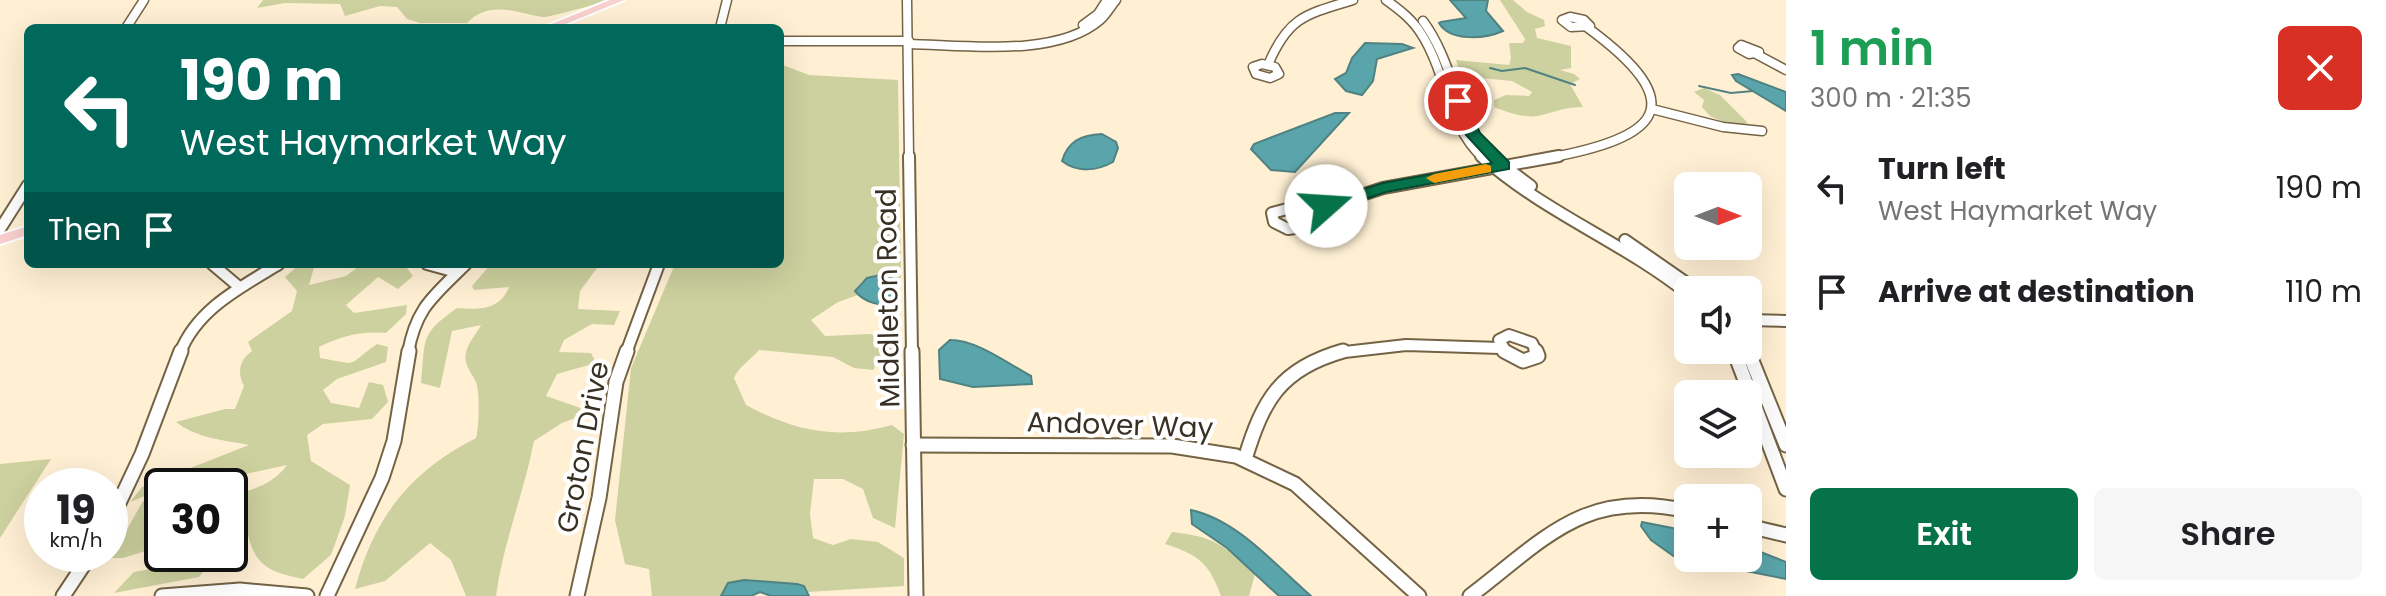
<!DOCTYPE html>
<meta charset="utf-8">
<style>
body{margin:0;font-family:Poppins,sans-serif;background:#f6f6f6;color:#202124;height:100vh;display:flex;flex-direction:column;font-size:30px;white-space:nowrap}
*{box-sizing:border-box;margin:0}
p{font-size:26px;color:#757577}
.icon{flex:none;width:44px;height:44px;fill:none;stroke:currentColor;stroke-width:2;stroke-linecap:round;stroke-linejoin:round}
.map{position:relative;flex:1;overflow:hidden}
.sheet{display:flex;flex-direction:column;background:#fff;width:600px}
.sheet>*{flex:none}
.top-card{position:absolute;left:24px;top:24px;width:760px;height:244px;border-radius:12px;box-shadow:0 8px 32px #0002;background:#00695c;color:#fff;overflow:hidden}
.needle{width:52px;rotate:90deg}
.controls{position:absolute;left:1674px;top:172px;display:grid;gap:16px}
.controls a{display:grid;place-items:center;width:88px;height:88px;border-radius:12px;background:#fff;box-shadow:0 8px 32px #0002;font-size:40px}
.speed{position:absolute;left:24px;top:468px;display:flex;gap:16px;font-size:40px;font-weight:700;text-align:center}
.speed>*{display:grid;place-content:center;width:104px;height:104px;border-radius:50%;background:#fff;box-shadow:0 8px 32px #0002;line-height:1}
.speed small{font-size:20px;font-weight:400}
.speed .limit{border:4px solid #111;border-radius:12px;background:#fff;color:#111}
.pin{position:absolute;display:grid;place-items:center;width:68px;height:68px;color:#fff;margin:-34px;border:4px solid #fff;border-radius:50%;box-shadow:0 2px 8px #0007}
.me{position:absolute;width:88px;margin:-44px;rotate:71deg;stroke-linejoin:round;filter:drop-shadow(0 0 6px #0008)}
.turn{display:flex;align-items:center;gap:28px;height:168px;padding:0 24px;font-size:36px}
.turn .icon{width:104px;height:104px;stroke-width:2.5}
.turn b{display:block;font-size:56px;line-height:68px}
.then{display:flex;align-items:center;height:76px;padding:0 24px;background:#0003;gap:16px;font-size:30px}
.round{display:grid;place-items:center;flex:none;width:84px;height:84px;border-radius:12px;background:#f6f6f6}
.summary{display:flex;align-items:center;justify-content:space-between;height:136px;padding:0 24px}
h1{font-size:48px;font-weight:600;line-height:60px;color:#1e9e55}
.cta{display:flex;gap:16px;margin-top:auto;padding:16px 24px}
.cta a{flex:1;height:92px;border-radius:12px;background:#06724a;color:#fff;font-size:32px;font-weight:600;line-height:92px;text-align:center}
.cta a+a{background:#f6f6f6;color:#202124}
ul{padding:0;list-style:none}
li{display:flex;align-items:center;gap:24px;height:104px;padding:0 24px}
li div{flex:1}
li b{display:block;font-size:30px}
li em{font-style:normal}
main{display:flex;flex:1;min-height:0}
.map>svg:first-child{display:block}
.green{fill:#cdd19f}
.water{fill:#5aa5ab;stroke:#508282;stroke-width:2}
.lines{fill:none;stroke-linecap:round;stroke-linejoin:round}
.stream{stroke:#508282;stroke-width:2}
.minor-far2-casing{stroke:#746345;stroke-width:11}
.minor-far1-casing{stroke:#746345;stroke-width:14}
.minor-casing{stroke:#746345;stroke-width:17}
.major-casing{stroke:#fff;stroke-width:4}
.minor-far2{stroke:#fff;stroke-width:8}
.minor-far1{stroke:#fff;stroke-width:10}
.minor{stroke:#fff;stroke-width:13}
.major{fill:#f9d0ce;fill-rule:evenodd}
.route{fill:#06724a;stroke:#044a30;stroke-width:2}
.slow{fill:#f59e0b}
.labels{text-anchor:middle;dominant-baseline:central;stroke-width:8;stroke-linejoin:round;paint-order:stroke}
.street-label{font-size:28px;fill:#383023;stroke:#fff}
</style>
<main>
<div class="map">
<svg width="1786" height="596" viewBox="0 0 1786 596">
<rect width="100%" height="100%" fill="#fff0d4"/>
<g class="green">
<path d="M263,0H609C600,3 548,18 542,17C514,12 489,0 467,23H420L407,19L397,7L380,6L345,16L340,4L285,3L257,8Z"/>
<path d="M1500,0H1513L1527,12L1544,20L1545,26L1535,29L1537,38L1571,46V68L1560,70L1574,74L1580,79L1570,84L1583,107C1566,107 1554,112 1538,116C1523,118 1507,112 1494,107V100L1506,95L1529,96L1532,92L1512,81L1461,76L1456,60L1509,65L1511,58L1509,43H1523L1525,39Z"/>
<path d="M780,64L809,75L898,80L901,278C883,278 866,269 855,291L858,295L838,302L811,320L825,336L871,334L897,350L898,358L879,359L873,370L854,368L833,357L759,350C751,359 738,368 734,378L746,405C796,432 837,440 892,425L904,434L895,528L873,518L863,489L843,479H814L810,514L813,538L833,545L851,539L878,542L904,558V586L808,592L804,586C781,581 751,579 728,583L721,596H652L649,569L625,564L615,520L631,368L675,264H780Z"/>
<path d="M1704,88L1720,95L1748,123L1735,127L1710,116L1702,107L1704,100L1694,92Z"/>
<path d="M300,264H315L309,285L346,276L362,264H404L413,276L398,289L378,277L346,305L354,313L407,305L406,314L386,333C360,331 342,336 319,347L320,358C362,365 344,367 377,344L388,347L386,362L337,379L323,390L331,403L359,408L369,382L383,385L388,402L372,419L323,424L307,435L311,461L350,485L345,516L331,555L303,579C272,572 256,568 248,535L230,526V493C251,493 275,482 287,465L190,486H162V489L130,502L142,487L249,445C224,440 198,439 176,422L225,409H235L244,386C237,373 239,360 252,351L248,342L292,311L297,291L285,277Z"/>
<path d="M491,264H600L580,291L578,309L620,311L614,325L592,324L564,340L559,352L591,353L596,363L557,374L546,396L592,412L562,423L534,441C524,493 503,543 496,596H466L451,560L430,543L385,581L355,589C374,517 410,472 476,438C479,429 480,391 476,382C472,373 463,365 466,353C467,344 477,333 481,325L452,331L440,388L421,383C426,338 419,335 457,308C479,310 500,310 509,287L474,290L472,286Z"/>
<path d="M51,459L0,538V464Z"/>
<path d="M162,496V546L123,558H111L143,501Z"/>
<path d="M1172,532C1216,537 1223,545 1255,574L1249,596H1221C1209,563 1199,555 1165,544Z"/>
<path d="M168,554H192L207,567L199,577L114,593L134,572L156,568Z"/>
</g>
<g class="water">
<path d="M1450,0H1488L1486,11L1503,31C1485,39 1450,42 1439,23L1441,22L1466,18Z"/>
<path d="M1365,43L1402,44L1413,48L1377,59L1373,81L1362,95L1346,91L1335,79L1346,73L1352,58Z"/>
<path d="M1738,74L1786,92V111L1736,81L1732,75Z"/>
<path d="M1335,113H1349L1295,172L1271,170L1251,149L1254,144Z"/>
<path d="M1102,134L1116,142L1118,148L1113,162C1097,171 1077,173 1062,161C1068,141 1081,135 1102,134Z"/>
<path d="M885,274L892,278L891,292L897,296L895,302C881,308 864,302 855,291L867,278Z"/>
<path d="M950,340C977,340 1007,363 1031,376L1032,384L973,387L940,379L939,350Z"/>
<path d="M1191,510C1238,520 1276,566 1311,596H1279L1227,548L1192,524Z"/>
<path d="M1642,522L1688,531V558H1748V547L1786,562V579L1675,557L1651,540L1641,526Z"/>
<path d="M744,580L797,584L804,586L809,596H771L760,592L751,596H721L728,583Z"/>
</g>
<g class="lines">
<g class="stream">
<path d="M1490,68L1502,71L1525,68L1575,85"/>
<path d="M1699,86L1731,93L1753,91"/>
</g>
<g class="minor-far2-casing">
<g id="minor-far2">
<path d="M907,0L909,158"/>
<path d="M1386,0C1400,10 1413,20 1422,35C1447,75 1447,125 1483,158"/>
<path d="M1570,17L1584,20L1590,26L1571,27L1562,20Z"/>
<path d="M1423,21C1455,64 1455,119 1493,158"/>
<path d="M1083,25L1098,14L1107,0"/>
<path d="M126,28L144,0"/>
<path d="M720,28L727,0"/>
<path d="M780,41H909"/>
<path d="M909,44C964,45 1056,58 1100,20C1106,15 1111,6 1116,0"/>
<path d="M1741,45L1759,52L1749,54L1738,48Z"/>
<path d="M1756,54L1786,70"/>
<path d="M1262,64L1275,67L1279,74L1270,78L1256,74L1253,67Z"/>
<path d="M1268,65C1288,17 1306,14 1353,0"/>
<path d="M1652,109L1723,127L1762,131"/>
<path d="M1548,158C1658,138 1694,106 1588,28"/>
</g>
</g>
<g class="minor-far1-casing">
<g id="minor-far1">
<path d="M909,156L912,353"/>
<path d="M1481,156C1543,212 1623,242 1688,294"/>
<path d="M1491,156L1531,186"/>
<path d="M1287,209L1303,218L1302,227L1288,229L1274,222L1272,213Z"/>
<path d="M1301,215L1383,188L1559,156"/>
<path d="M0,229L28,185"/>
<path d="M1625,240L1697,290"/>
<path d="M212,264L238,286"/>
<path d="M427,264L456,272"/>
<path d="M1748,320L1786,321"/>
<path d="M1733,350L1734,353"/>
<path d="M1747,350L1748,353"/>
<path d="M180,353C197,309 241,287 279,264"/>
<path d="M408,353C416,307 434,296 466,264"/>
<path d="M626,353L659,264"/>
<path d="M1336,353L1406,345L1500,348"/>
<path d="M1507,353L1499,340L1509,335L1532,343L1537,353"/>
</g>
</g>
<g class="minor-casing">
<g id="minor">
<path d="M912,351L916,596"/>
<path d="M1504,351L1523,361L1538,356L1536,351"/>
<path d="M1734,351L1786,489"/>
<path d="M1748,351L1786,445"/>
<path d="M913,445L1172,446L1236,456L1295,484L1419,596"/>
<path d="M1245,459C1263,400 1280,369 1343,351"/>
<path d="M110,522L142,454L181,351"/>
<path d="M1748,526L1786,535"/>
<path d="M63,596L91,554"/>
<path d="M162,596L240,590L307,596"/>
<path d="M327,596L382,478L394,441L409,351"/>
<path d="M577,596L599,498L616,382L627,351"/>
<path d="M1470,596C1546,538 1585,488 1688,511"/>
</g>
</g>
<g class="major-casing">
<g id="major">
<path d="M610,0H624L556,28H542Z"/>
<path d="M28,226V235L0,244V235Z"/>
</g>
</g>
<use href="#minor-far2" class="minor-far2"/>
<use href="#minor-far1" class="minor-far1"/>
<use href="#minor" class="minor"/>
<use href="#major" class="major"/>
</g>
<path class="route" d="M1458,97L1465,101L1480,133L1509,162V169L1386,192L1332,210H1320L1318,206L1320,203L1383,183L1492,163L1466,135L1451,101Z"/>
<path class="slow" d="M1486,164L1491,166V172L1434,183L1426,178L1434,174Z"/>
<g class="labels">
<g class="street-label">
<text transform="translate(888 298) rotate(-91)">Middleton Road</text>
<text transform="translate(1120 425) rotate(2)">Andover Way</text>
<text transform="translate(583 447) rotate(-79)">Groton Drive</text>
</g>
</g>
</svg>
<div class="controls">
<a><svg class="needle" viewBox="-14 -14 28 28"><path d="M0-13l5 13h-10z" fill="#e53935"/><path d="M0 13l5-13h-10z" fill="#757577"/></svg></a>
<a><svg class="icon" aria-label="sound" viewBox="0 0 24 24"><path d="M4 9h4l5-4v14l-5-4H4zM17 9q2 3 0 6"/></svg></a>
<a><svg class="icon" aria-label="layers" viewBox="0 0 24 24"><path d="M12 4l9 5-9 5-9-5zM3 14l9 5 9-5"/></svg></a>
<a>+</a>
</div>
<div class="speed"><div>19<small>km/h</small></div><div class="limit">30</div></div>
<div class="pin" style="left:1458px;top:101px;background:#d93025"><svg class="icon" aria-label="arrive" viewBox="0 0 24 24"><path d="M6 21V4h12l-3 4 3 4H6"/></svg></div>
<svg class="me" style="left:1326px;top:206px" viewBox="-20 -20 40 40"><circle r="19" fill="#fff"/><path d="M0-13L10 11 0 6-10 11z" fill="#06724a"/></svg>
<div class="top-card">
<div class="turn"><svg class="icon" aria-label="left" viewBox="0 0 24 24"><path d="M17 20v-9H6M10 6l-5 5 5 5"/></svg><div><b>190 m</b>West Haymarket Way</div></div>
<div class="then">Then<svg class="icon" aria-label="arrive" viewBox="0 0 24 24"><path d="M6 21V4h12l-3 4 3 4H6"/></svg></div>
</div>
</div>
<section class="sheet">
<div class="summary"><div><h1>1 min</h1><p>300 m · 21:35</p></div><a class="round" style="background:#d93025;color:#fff"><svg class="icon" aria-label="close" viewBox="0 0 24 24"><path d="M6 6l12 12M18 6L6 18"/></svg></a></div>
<ul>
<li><svg class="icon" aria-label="left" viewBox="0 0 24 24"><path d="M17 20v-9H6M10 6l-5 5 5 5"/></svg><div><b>Turn left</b><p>West Haymarket Way</p></div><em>190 m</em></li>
<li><svg class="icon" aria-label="arrive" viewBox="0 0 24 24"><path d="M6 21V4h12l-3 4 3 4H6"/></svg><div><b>Arrive at destination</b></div><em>110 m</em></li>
</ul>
<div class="cta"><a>Exit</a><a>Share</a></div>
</section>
</main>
